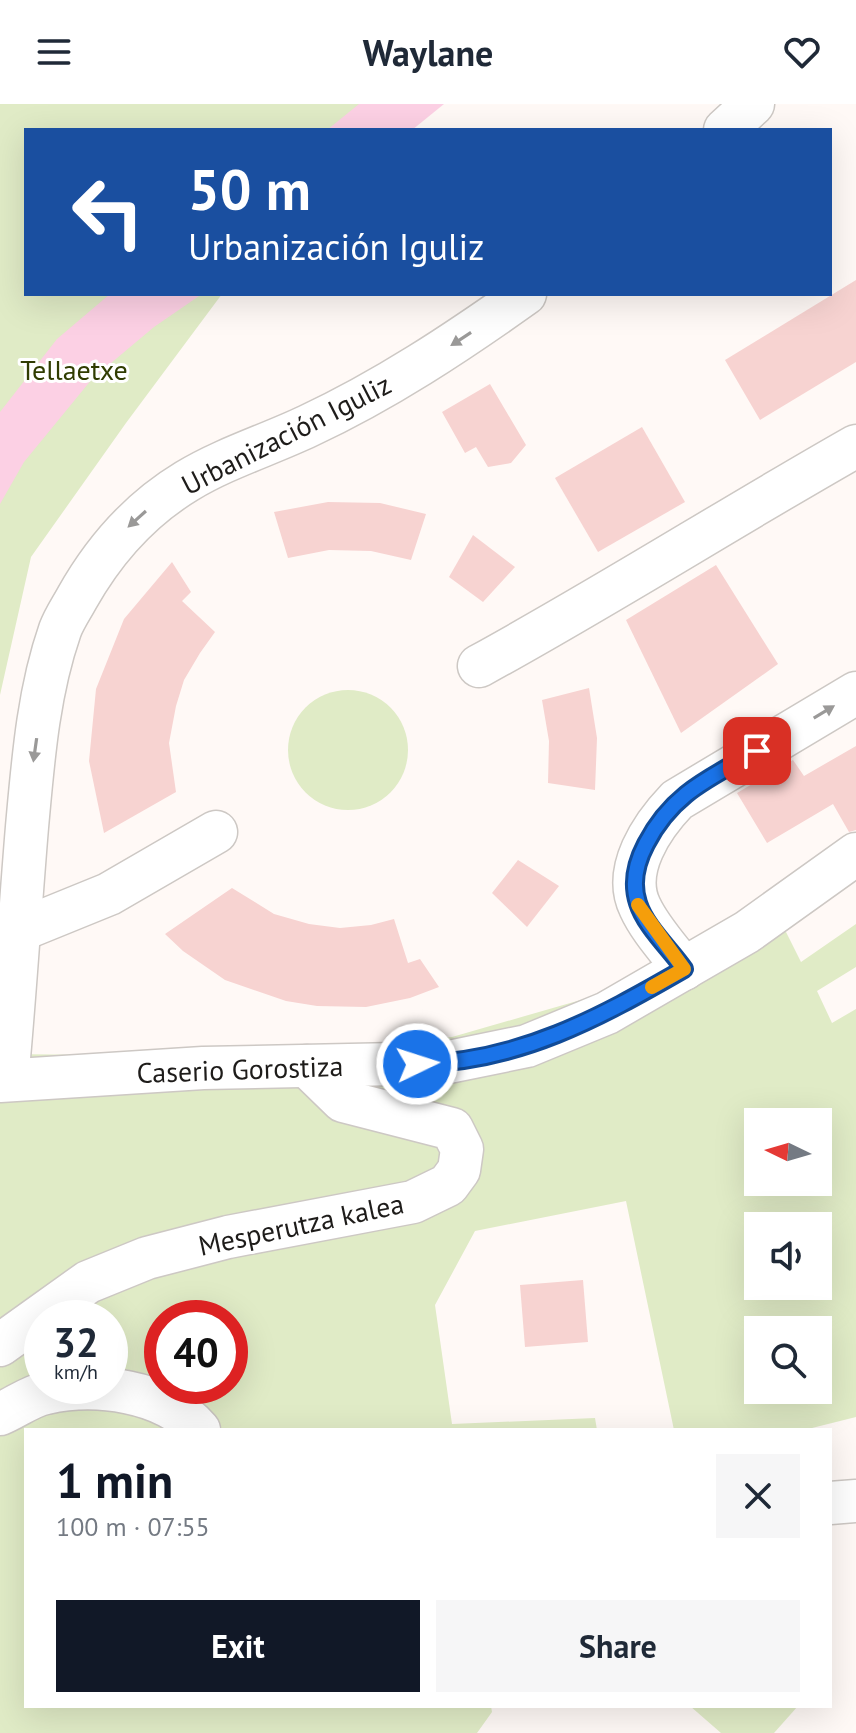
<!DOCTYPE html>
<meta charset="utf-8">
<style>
body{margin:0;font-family:"PT Sans",sans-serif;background:#f6f6f7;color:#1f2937;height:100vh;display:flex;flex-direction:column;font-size:30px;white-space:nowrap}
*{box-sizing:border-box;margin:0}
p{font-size:26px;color:#747a83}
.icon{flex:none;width:44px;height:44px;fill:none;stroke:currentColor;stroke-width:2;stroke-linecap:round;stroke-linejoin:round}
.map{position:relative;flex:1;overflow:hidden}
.side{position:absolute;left:24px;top:1324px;width:808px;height:280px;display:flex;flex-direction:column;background:#fff;border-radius:0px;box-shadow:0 8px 32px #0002}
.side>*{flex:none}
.top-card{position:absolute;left:24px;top:24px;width:808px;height:168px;border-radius:0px;box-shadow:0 8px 32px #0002;background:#1a4fa0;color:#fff;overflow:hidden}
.needle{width:52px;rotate:275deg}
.tools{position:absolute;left:744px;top:1004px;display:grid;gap:16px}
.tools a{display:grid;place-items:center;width:88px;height:88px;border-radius:0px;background:#fff;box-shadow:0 8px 32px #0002;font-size:40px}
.speed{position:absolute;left:24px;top:1196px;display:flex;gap:16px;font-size:40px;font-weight:700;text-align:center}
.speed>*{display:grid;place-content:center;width:104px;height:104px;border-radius:50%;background:#fff;box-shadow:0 8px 32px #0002;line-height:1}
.speed small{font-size:20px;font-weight:400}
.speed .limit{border:12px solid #d22;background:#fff;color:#111}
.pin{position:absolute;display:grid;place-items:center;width:68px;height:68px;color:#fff;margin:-34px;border-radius:16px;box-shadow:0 4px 12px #0006}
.me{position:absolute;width:88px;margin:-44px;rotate:86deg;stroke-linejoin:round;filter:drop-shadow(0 0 6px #0008)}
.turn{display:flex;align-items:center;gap:28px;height:168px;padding:0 32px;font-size:36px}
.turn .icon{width:104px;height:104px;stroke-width:2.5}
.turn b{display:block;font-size:56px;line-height:68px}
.round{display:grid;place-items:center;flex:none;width:84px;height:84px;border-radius:0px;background:#f6f6f7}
.summary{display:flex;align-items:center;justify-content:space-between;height:136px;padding:0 32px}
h1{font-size:48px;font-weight:800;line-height:60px;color:#111827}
.action{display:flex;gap:16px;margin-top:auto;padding:16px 32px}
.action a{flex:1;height:92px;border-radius:0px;background:#111827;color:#fff;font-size:32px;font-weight:800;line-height:92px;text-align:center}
.action a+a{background:#f6f6f7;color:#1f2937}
header{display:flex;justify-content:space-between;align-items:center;height:104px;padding:0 32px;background:#fff;font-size:36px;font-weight:800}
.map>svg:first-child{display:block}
.green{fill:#e0ebc6;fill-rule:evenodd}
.water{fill:#fcd0e4}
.building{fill:#f7d3d1}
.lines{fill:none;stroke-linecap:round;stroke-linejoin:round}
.minor-casing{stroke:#cdc8c4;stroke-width:45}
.minor{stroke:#fff;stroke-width:42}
.oneway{fill:#9a9998}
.route-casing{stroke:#114b97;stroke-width:20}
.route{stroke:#1a73e8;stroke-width:14}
.slow{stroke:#f59e0b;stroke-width:14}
.labels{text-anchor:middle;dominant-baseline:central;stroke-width:6;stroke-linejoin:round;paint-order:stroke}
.park-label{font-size:28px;fill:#303c01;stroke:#fff}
.street-label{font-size:28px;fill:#1e1c1a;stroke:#fff}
</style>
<header><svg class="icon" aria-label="menu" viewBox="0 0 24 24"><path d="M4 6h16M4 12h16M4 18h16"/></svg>Waylane<svg class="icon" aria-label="heart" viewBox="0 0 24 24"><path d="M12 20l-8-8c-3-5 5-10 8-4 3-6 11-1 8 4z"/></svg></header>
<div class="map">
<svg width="856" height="1629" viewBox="0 0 856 1629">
<rect width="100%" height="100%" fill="#fff9f6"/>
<g class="green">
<path d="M0,0H365L345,26H26V190H222L126,319L31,453L0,591Z"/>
<circle cx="348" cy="646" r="60"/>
<path d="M769,794L801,858L856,820V863L817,887L832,919L856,905V1313L804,1326H674L626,1097L475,1127L435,1201L452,1320L595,1314L597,1326H26V1602H491L492,1608L477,1629H0V950L210,952L452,933L605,889ZM758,1018H818V1078H758ZM758,1122H818V1182H758ZM42,1214H110V1282H42ZM162,1214H230V1282H162ZM758,1226H818V1286H758Z"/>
<path d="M690,1602H798L774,1629H721Z"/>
</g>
<g class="water">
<path d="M359,0H444L412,26H327Z"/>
<path d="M110,190H202L154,223L92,275L24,358L0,400V308L57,235Z"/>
</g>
<g class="building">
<path d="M856,176V258L760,316L725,256Z"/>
<path d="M490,280L526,341L511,359L488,363L476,343L465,349L442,308Z"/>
<path d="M642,323L685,398L598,448L555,374Z"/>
<path d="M328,398L380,399L426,410L411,456L371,447L329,446L288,454L274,408Z"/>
<path d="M473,431L515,463L483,498L449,473Z"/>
<path d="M172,458L191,488L182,497L215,528L200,549L184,576L176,602L169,639L176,688L104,729L89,657L96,585L124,515Z"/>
<path d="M716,461L778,560L681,629L626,516Z"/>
<path d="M589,584L597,634L595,686L548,679L549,637L542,596Z"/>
<path d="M856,642V726L849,728L833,700L767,739L737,689L793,656L804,672Z"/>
<path d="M518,756L559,782L527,823L492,789Z"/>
<path d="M232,784L274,810L309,820L340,824L371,821L394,815L408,859L420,855L439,883L410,894L366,903L317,902L286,897L225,876L183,847L165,830Z"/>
<path d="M583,1176L588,1238L525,1243L520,1181Z"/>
</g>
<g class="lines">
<g class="minor-casing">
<g id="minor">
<path d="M725,26L753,0"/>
<path d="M479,562C607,492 729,414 856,342"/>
<path d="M18,827L109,790L216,728"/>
<path d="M684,865C669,845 650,825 640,803C622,766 652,722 677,696L856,589"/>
<path d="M7,976C15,891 20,807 27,723C33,657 38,589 60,526C64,515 71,505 77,494C104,446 139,406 187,377C225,354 268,341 308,322C385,286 456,239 525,190"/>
<path d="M0,977L203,964L444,959L527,942L607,909L747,828L856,750"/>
<path d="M0,1241L88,1178L147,1154L228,1133L413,1098L448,1081L459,1066L462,1045L452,1025L343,997L307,962"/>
<path d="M0,1310C15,1304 30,1292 46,1289C95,1278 164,1286 199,1326"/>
<path d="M830,1399L856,1397"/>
</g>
</g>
<use href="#minor" class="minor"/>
</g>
<defs><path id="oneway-solid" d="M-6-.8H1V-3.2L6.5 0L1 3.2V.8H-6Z" transform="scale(2)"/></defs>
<g class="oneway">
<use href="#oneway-solid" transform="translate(461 235) rotate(147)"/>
<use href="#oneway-solid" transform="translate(137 415) rotate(138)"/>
<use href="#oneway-solid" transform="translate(824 608) rotate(-31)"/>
<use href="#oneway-solid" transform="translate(35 646) rotate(98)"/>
</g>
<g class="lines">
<g class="route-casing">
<path id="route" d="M417,960C519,958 599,914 684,865C670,845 645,822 638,799C631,778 636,759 646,740C672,689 710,674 757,647"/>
</g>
<use href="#route" class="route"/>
<path class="slow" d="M638,801L684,865L652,883"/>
</g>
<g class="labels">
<g class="park-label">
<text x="74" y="265">Tellaetxe</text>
</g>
<g class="street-label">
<text transform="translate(286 330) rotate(-27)">Urbanización Iguliz</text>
<text transform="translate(240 965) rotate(-2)">Caserio Gorostiza</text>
<text transform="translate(301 1120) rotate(-12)">Mesperutza kalea</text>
</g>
</g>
</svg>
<div class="tools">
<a><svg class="needle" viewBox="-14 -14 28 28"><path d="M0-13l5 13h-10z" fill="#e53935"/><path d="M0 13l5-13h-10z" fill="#747a83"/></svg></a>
<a><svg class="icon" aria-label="sound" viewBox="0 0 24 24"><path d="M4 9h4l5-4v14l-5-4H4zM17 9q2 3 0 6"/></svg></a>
<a><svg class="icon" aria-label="search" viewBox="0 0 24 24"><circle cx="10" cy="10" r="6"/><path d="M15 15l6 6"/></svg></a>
</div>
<div class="speed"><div>32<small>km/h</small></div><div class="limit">40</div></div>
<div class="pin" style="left:757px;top:647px;background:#d93025"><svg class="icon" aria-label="arrive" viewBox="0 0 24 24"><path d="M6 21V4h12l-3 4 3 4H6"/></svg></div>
<svg class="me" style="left:417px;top:960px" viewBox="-20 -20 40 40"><circle r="17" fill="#1a73e8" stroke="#fff" stroke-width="3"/><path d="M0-11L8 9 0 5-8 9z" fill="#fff"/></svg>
<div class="top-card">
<div class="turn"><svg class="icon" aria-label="left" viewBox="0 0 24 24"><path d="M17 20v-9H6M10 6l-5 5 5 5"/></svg><div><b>50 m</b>Urbanización Iguliz</div></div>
</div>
<section class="side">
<div class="summary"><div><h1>1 min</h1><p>100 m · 07:55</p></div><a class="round"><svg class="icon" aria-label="close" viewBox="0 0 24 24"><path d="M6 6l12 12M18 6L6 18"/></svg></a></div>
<div class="action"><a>Exit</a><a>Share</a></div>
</section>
</div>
